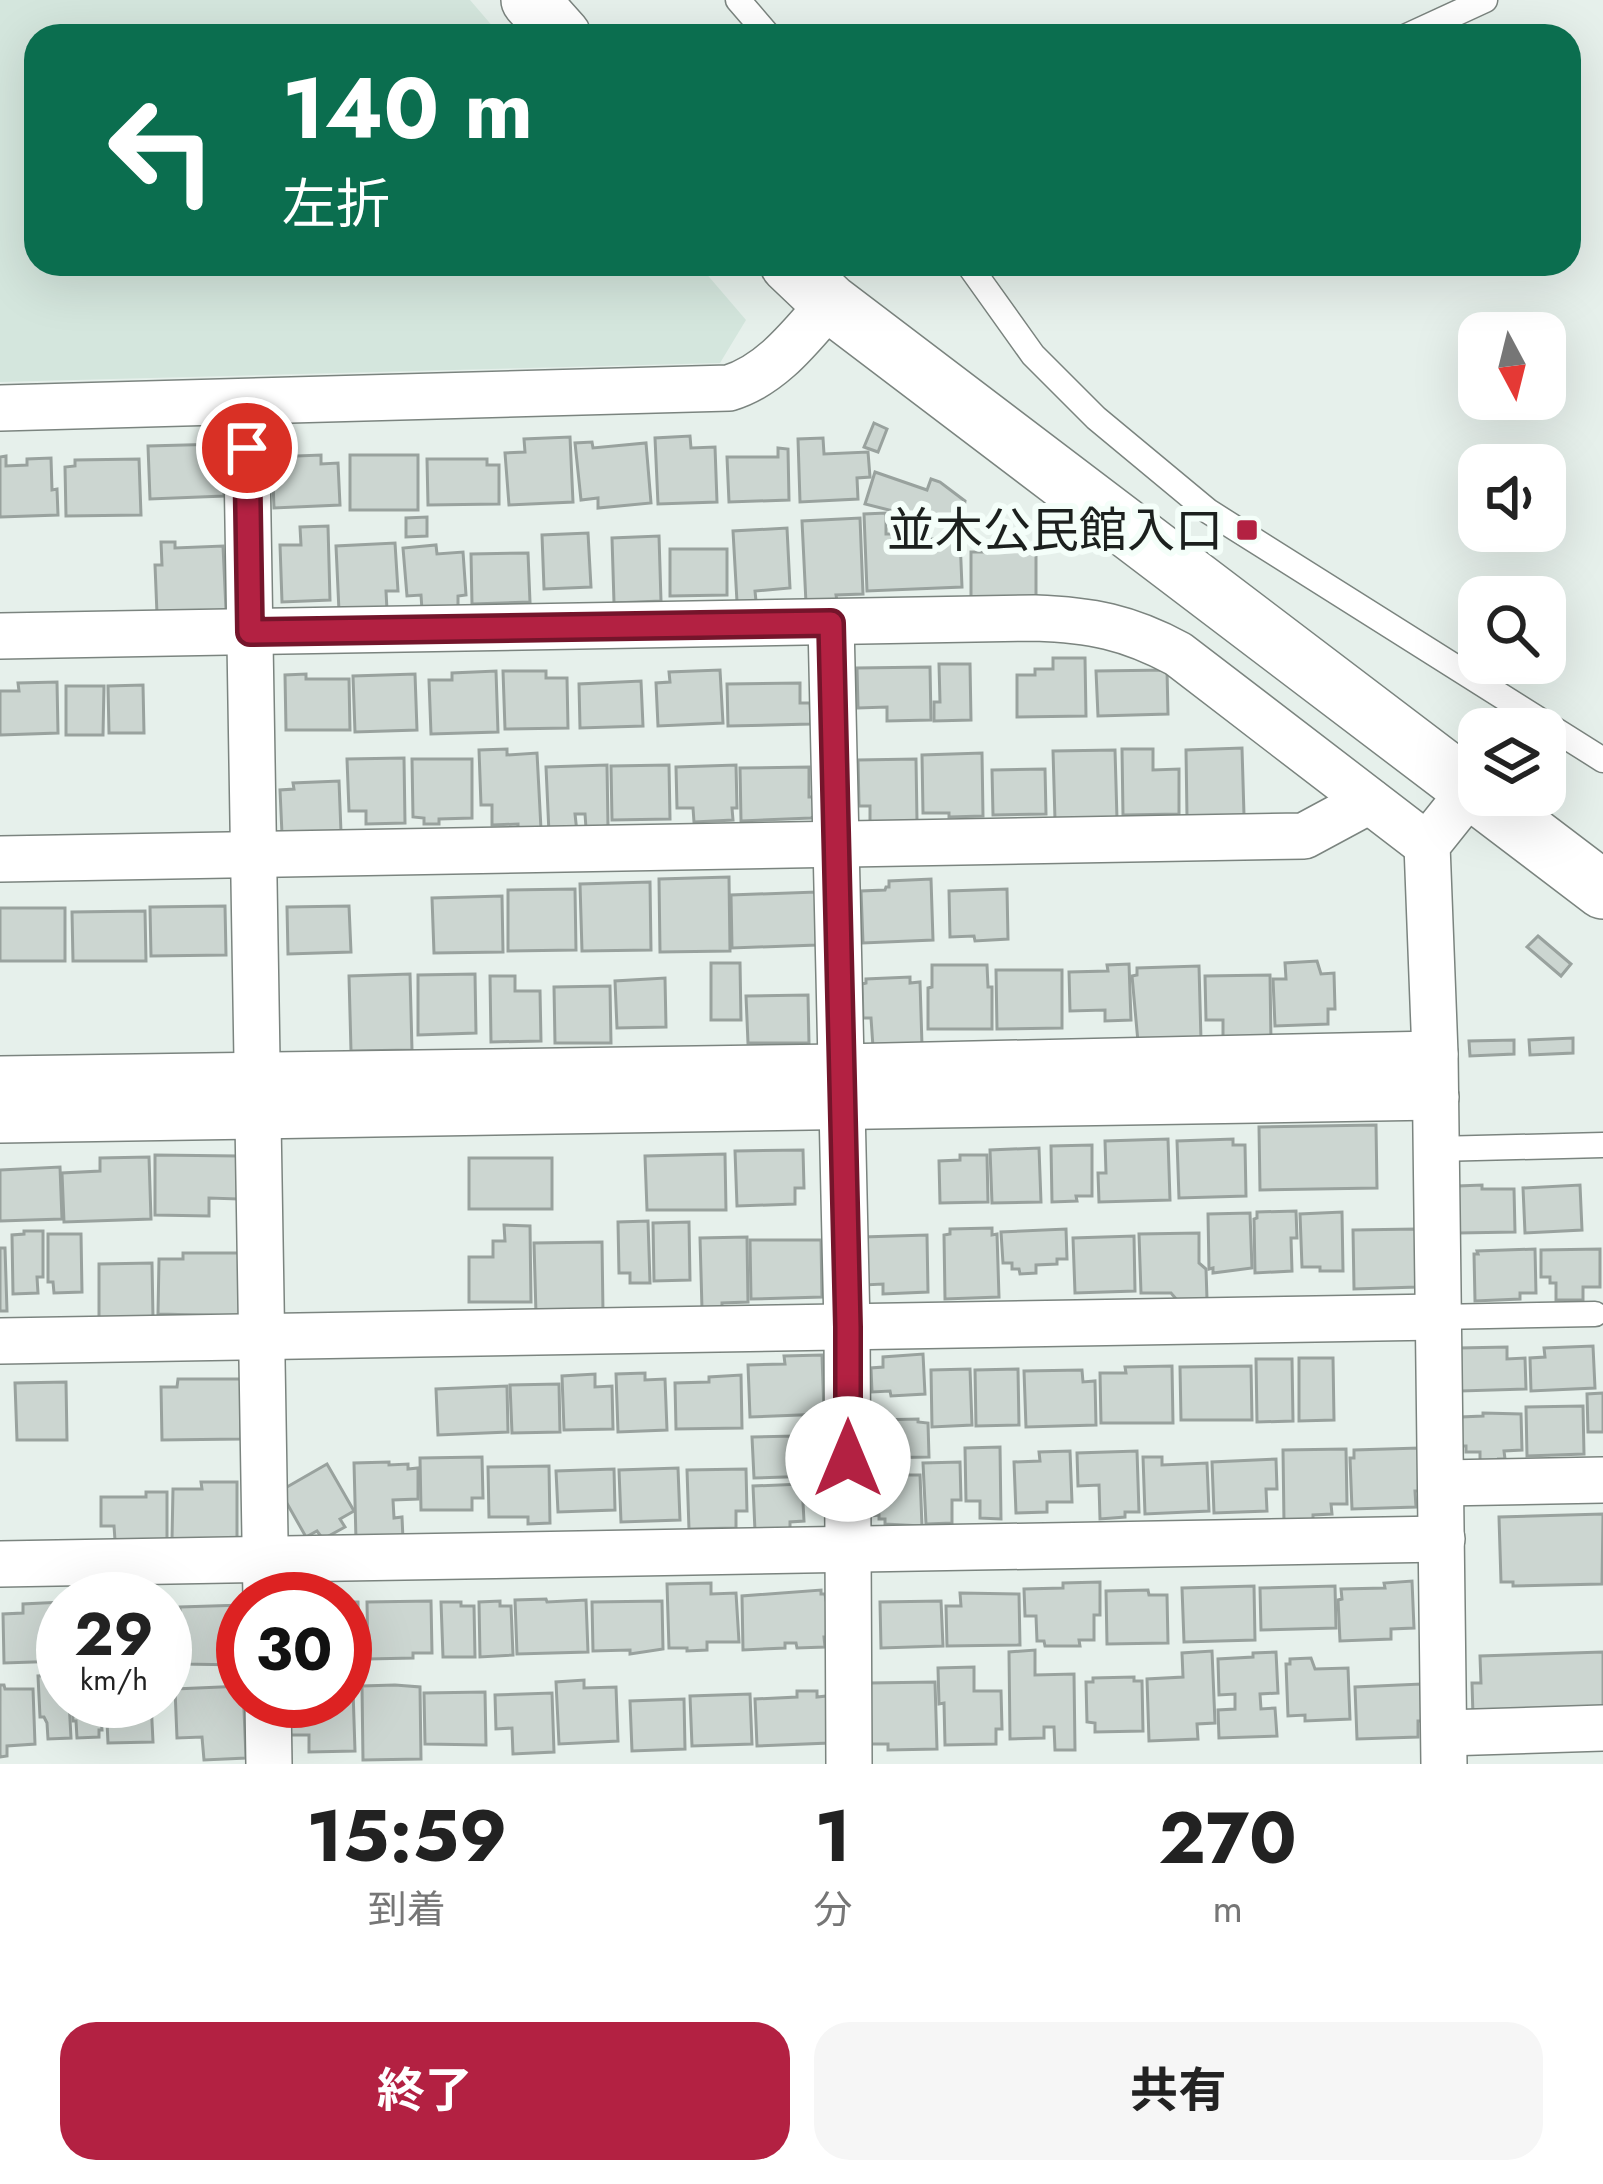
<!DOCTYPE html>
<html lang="ja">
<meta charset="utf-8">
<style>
body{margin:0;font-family:Jost,"Noto Sans JP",sans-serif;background:#f6f6f6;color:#222;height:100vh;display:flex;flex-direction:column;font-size:45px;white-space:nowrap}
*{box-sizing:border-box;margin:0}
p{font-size:39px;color:#767676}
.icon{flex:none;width:66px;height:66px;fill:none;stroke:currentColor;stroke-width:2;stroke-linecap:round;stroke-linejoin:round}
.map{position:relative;height:1764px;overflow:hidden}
.side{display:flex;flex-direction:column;background:#fff;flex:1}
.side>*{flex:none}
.guide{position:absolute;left:24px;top:24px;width:1557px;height:252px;border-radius:36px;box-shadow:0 12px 48px #0002;background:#0b6e4f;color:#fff;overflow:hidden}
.needle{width:78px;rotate:173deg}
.tools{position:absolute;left:1458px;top:312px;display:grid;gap:24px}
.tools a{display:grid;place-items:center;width:108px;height:108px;border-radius:24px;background:#fff;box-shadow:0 12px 48px #0002;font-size:60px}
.speed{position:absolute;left:36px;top:1572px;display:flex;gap:24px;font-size:60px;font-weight:700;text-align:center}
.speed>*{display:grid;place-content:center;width:156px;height:156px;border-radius:50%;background:#fff;box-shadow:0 12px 48px #0002;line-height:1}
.speed small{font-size:30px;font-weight:400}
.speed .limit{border:18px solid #d22;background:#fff;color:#111}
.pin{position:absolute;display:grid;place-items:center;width:102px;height:102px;color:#fff;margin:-51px;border:6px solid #fff;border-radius:50%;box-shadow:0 3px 12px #0007}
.me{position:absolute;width:132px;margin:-66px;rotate:0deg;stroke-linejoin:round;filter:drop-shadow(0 0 9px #0008)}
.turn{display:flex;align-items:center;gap:42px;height:252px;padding:0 60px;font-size:54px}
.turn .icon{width:156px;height:156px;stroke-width:2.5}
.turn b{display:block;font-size:84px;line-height:102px}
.eta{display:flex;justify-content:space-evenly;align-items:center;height:204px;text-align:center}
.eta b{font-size:72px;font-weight:700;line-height:84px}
.primary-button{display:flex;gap:24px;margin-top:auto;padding:24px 60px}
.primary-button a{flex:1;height:138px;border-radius:36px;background:#b32142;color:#fff;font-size:48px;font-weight:700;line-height:138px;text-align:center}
.primary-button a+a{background:#f6f6f6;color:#222}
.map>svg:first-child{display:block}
.built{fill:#d4e6dd}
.building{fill:#ccd6d1;stroke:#99a29e;stroke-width:3}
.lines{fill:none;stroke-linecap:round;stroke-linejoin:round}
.service-casing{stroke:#7b847f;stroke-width:27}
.minor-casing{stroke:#7b847f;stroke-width:48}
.tertiary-casing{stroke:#7b847f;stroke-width:60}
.service{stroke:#fff;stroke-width:24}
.minor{stroke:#fff;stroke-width:45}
.tertiary{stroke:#fff;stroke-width:57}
.route-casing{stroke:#74152b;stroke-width:30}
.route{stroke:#b32142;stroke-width:21}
.poi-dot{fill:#b32142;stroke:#f4fef9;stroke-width:4.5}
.labels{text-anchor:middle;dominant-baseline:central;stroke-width:12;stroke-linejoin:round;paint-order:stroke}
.poi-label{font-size:48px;fill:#1c201e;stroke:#f4fef9;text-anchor:end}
</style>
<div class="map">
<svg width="1603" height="1764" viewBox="0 0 1603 1764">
<rect width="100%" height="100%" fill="#e6f0eb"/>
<path class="built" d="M0,0H470L501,36H36V264H698L746,320L720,363L0,382Z"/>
<g class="building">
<path d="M874,423L887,429L878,452L864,447Z"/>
<path d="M690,436L691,448L715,447L717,502L658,504L655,438Z"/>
<path d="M570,437L573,502L509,505L505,453L525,452L524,439Z"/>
<path d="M823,438L824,454L868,452L870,477L857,478L858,499L800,502L798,439Z"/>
<path d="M592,442L593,448L646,443L651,503L598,508V498L581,500L575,443Z"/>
<path d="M222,444L224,496L150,499L148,446Z"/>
<path d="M778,448L788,449L789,500L729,502L727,457H778Z"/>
<path d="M321,455V464L338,463L340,505L274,508L272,457Z"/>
<rect x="350" y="455" width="68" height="55"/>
<path d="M6,456V466L27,465V459L51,458L52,490L57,489L58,515L0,517V457Z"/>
<path d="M139,459L141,515L66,516L65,467L75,466V460Z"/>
<path d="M427,459H487V465H499V504L428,505Z"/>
<path d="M875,472L927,490L931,479L940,482L965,501L961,528L865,504Z"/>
<path d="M886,513V534H905V540L960,538L962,587L867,591L864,514Z"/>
<path d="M427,517V536L406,537V518Z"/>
<path d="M860,518L863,594L836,595L837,601L806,603L802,521Z"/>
<path d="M328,526L330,600L282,602L280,545H301L300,527Z"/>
<path d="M787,528L790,588L755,591L756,601L737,602L733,531Z"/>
<path d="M588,533L591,587L544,589L542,535Z"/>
<path d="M659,536L661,601L614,603L612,538Z"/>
<path d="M161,542H175V548L223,546L226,610L157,614L155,565H162Z"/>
<path d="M395,543L398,591H386L387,610L339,611L336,546Z"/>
<path d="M436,545L437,554L463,552L466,595L458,596V607L422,610L421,595L407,596L403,548Z"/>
<path d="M670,549H727V595L670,596Z"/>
<path d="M971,552H1036V598L971,597Z"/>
<path d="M528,553L530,602L472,604L471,554Z"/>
<path d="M1053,658H1085L1086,716L1017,717V675H1035V669H1053Z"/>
<path d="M939,664H970L971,720L934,721V702H940Z"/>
<path d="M930,667L931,720L887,721V707L858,708L857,668Z"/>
<path d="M720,670L723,723L658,726L656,683L670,682L669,672Z"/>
<path d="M1167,670L1168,714L1098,716L1096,671Z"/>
<path d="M496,671L498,732L431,734L429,680H452V673Z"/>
<path d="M503,671H546V678H567L568,728L505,729Z"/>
<path d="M306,674V679H349L350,730H286L285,675Z"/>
<path d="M415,674L417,730L355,732L353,676Z"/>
<path d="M641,681L643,726L580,728L579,684Z"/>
<path d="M57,682L58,733L0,735V691H19L18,683Z"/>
<path d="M800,683V703H810L811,724L728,726L727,684Z"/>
<path d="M143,685L144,733H109L108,686Z"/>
<path d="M66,686H104L103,735H66Z"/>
<path d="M1242,748L1244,815L1187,817L1186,750Z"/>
<path d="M507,749V755L537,753L541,829L518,830V824L492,825V805H481L479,750Z"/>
<path d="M1122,749H1153V770L1179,769V814L1123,815Z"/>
<path d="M1115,750L1117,819L1055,820L1053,751Z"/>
<path d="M982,753L983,816L949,817V813H923L922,755Z"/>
<path d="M404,758L405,823L366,824V811H349L347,759Z"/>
<path d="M412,759H472V818L439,819V824H424V818L413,817Z"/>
<path d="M916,759L917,821L870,822V806H859L858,760Z"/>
<path d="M607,765L608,826L586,828L585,814H575L577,832L549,833L546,767Z"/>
<path d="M669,765L670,819L612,820L611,766Z"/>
<path d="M736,765L737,808H732L733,820L694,822L693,808H677L676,767Z"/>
<path d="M809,767V797H815L816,815L811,818L741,821L740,768Z"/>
<path d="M1045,769L1046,814L993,815L992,770Z"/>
<path d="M339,781L341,832L282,834L280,790L294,789L293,783Z"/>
<path d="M729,877L730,951L660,952L659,879Z"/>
<path d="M931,879L933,940L863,943L861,891L885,890L886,887H889V881Z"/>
<path d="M650,882L651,950L582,951L580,884Z"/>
<path d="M575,889L576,950L508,951V890Z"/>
<path d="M1007,889L1008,939L975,941L974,936L950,937L949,891Z"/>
<path d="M816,892L817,945L732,948L731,895Z"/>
<path d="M502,896L503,952L434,953L432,898Z"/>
<path d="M225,906L226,955L151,956L150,907Z"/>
<path d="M349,906L351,952L288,954L287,907Z"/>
<rect x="0" y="908" width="65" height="53"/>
<path d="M145,911L146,961H73L72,912Z"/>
<path d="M1538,936L1571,964L1561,976L1527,947Z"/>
<path d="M1317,961L1321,974L1334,973L1335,1009H1328V1024L1275,1026L1273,979H1286L1285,963Z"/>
<path d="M711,963H740L741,1020H711Z"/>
<path d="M1129,964L1131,1020L1105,1021V1010L1070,1011L1069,972L1108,971L1107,965Z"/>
<path d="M932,965H987L988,987H992V1029H928V988L932,987Z"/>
<path d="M1199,966L1201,1040L1138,1042L1132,976L1137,975V968Z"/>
<path d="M996,970H1062V1028L997,1029Z"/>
<path d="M410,974L412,1050L351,1051L349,976Z"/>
<path d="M475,974L476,1033L418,1035V975Z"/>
<path d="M1270,975L1271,1042L1223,1043V1020H1206L1205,976Z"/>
<path d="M490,976H515V991H540L541,1041L491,1042Z"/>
<path d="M910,977V983L920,982L922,1045L873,1047L871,1018H863L862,984L866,983V979Z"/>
<path d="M665,978L666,1027L617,1028L615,981Z"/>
<path d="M610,986L611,1043H555L554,987Z"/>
<path d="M808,995L809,1043H748L746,996Z"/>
<path d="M1573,1038V1053L1530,1055L1529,1040Z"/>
<path d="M1514,1040V1054L1470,1056L1469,1041Z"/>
<path d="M1376,1125L1377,1188L1260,1190L1259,1127Z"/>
<path d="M1168,1139L1170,1200L1099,1202L1098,1173H1106L1105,1141Z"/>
<path d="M1233,1139V1145H1245L1246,1196L1179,1198L1177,1141Z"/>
<path d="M1092,1145V1196H1076L1077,1201L1052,1202L1051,1146Z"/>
<path d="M1039,1148L1041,1202L992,1203L990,1150Z"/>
<path d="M803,1150L804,1188H795V1204L737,1206L735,1151Z"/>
<path d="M725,1154L726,1210H647L645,1156Z"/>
<path d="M155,1155L238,1156V1199L209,1198V1216L155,1215Z"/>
<path d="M960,1155H987L988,1202L940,1203L939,1161L960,1160Z"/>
<path d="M149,1157L151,1219L64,1222L62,1173L100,1171V1158Z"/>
<rect x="469" y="1158" width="83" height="51"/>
<path d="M60,1167L62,1219L0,1221V1170Z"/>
<path d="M1482,1185V1189H1514L1515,1232L1459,1233L1458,1186Z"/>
<path d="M1580,1185L1582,1230L1525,1233L1523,1188Z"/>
<path d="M1296,1211L1297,1238H1291L1292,1271L1255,1273L1254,1219L1257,1218V1212Z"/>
<path d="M1342,1212L1343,1271H1320V1267H1302L1300,1214Z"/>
<path d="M1250,1213L1252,1268L1213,1273V1268L1209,1269L1208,1214Z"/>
<path d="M648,1221L650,1283H630V1273H619L618,1222Z"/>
<path d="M689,1222L690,1280L654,1281L653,1223Z"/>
<path d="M504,1225L530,1226L531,1302H469V1257H493V1241H505Z"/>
<path d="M992,1228V1235L997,1234L999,1297L945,1299L944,1235L950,1234V1229Z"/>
<path d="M1066,1229L1067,1259H1057V1264L1036,1265V1273L1020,1274L1019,1269H1012V1263H1003L1001,1232Z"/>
<path d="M1416,1229L1417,1287L1354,1289L1353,1230Z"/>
<path d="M24,1231H43V1277H37L38,1293L13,1294L12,1235L24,1234Z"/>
<path d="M1199,1233V1263L1206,1269L1207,1299L1177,1300L1171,1293H1141L1139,1234Z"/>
<path d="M48,1234H81L82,1292L54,1293L53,1282H48Z"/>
<path d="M927,1235L928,1292L883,1294V1284L864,1285L863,1237Z"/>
<path d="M1134,1236L1135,1291L1075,1293L1073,1238Z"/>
<path d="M747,1237L748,1302L722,1303V1308L702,1309L700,1238Z"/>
<path d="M750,1240H821L822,1297L751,1299Z"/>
<path d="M602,1242L603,1313L536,1314L534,1243Z"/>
<path d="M0,1248H5L7,1311H0Z"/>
<path d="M1535,1249L1536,1293H1520V1299L1475,1301L1474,1254H1478L1477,1251Z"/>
<path d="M1600,1249V1287H1583V1300H1556V1283H1550V1277H1541V1250Z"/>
<path d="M183,1253H240V1316L158,1314L159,1259H183Z"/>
<path d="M152,1263L153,1318H99V1264Z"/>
<path d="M1593,1346L1595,1388L1531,1391L1530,1358L1545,1357L1544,1348Z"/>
<path d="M1507,1347V1359L1525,1358L1526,1389L1461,1391L1459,1348Z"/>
<path d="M923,1354L925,1394L891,1396L890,1391L872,1392L871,1368L883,1367V1357Z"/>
<path d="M822,1355L824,1414L750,1417L748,1365L785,1364L784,1356Z"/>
<path d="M1299,1358H1333L1334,1420L1299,1421Z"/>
<path d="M1256,1359H1292L1293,1421L1257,1422Z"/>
<path d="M1172,1366L1173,1423H1101L1100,1373H1126L1125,1367Z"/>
<path d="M1251,1366L1252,1420H1181L1180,1367Z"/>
<path d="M970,1369L972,1425L932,1427L931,1370Z"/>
<path d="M1018,1369L1019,1425L976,1426L975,1370Z"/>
<path d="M1082,1370L1083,1382L1095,1381L1096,1425L1026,1427L1024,1371Z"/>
<path d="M645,1373V1380L665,1379L667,1430L618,1432L616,1374Z"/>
<path d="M595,1374V1387L612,1386L613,1429L564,1430L562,1376Z"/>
<path d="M741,1375L742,1428L676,1429L675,1383L709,1382V1377Z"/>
<path d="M178,1379H241V1439L162,1440L161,1387H177Z"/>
<path d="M66,1382L67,1440H17L15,1383Z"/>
<path d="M559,1384L560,1432L512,1433L510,1385Z"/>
<path d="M507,1386L508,1432L438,1435L436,1389Z"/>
<path d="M1603,1393V1432H1588L1587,1394Z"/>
<path d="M1583,1406L1584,1454L1527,1456L1526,1407Z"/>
<path d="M1483,1413L1521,1414L1522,1450L1504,1451L1505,1459H1499L1500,1462H1480V1452H1466V1446H1461V1417L1483,1416Z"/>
<path d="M918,1419V1422L928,1423L929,1457L868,1458V1423H876L875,1420Z"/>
<path d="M796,1436L797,1457H815V1476L754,1478L752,1437Z"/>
<path d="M1000,1447L1001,1519L980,1518V1501H966L965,1448Z"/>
<path d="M1419,1448L1421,1491H1415L1416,1507L1352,1509L1350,1458H1354V1450Z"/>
<path d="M1346,1449L1347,1504H1331L1332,1514L1313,1515V1523H1284L1283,1450Z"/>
<path d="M1070,1451L1072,1502H1047V1512L1016,1513L1014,1462L1040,1461L1039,1452Z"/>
<path d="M1137,1451L1139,1512H1125V1517L1100,1519L1099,1485L1078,1486L1077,1453Z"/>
<path d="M482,1457L483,1498H472V1510H421L420,1458Z"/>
<path d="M1143,1457H1162V1465L1207,1463L1209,1511L1145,1514Z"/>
<path d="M1276,1459L1277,1489H1266L1267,1511L1214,1513L1212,1462Z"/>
<path d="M389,1462V1465L408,1464V1469L418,1468V1499L393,1500L394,1518L402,1517L403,1539L356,1540L354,1463Z"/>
<path d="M960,1462L961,1500H952V1523L926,1524L923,1463Z"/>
<path d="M327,1464L354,1511L340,1519L345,1527L323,1539L317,1531L306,1537L280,1491Z"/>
<path d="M549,1466L550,1523L528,1524V1517H489L488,1467Z"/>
<path d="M678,1468L680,1520L621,1522L619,1470Z"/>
<path d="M614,1469L615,1510L558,1512L556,1471Z"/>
<path d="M746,1469L747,1511H736V1528L689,1529L687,1470Z"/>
<path d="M896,1475H920L922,1526L885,1524V1519H879V1515L870,1516L869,1490H879L878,1480L897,1479Z"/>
<path d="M201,1482H237V1541L172,1540L173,1489H202Z"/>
<path d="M802,1484L804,1521L790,1522V1530L755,1531L753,1486Z"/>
<path d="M146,1492H167V1540H115L114,1526H101V1497H146Z"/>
<path d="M1603,1514L1602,1584L1513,1586V1582H1501L1499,1517Z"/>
<path d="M1412,1581L1414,1628L1391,1629V1639L1340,1641L1338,1600L1342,1599L1341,1589L1385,1588L1384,1583Z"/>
<path d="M1100,1582V1615H1094V1640H1079L1080,1646H1045L1044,1641H1037L1036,1616H1025L1024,1589L1063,1588V1583Z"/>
<path d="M711,1583V1594L736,1593L739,1642H707V1650L687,1651V1648H669L667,1584Z"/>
<path d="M1254,1586L1255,1640L1184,1642L1182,1588Z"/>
<path d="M1335,1586L1336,1628L1261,1630L1260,1588Z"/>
<path d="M821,1590V1594H825L826,1600H830L831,1637H824L825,1647L797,1648L796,1643H785V1648L743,1650L742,1596Z"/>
<path d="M1148,1590L1149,1595H1167L1168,1643L1107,1644L1106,1591Z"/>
<path d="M960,1593L1019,1594L1020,1645L947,1646L946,1606H961Z"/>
<path d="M546,1599L547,1602L586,1600L588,1652L517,1654L515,1600Z"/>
<path d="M431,1601L432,1653H413V1658L368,1659L367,1602Z"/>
<path d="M500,1601V1606H511L513,1655L480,1657L479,1602Z"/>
<path d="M662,1601L663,1649L630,1654V1650L593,1651L592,1602Z"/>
<path d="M941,1601L943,1646L881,1648L880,1602Z"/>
<path d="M63,1602V1661L4,1663L3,1614L23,1613V1604Z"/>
<path d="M345,1602H358L359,1659H345Z"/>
<path d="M441,1602H461V1606H474L475,1657H443Z"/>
<path d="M243,1605V1665L181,1664L180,1607Z"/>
<path d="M1035,1650V1675L1074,1674L1075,1750H1055L1054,1727H1044V1738L1010,1739L1009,1652Z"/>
<path d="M1212,1651L1215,1723L1197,1724L1198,1739L1149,1741L1147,1679L1183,1677L1182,1653Z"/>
<path d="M1276,1652L1278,1693L1260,1694L1261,1709L1275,1708L1277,1736L1219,1738L1218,1710L1235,1709V1694L1219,1695L1218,1659L1253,1657V1653Z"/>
<path d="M1603,1652V1713L1473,1716L1472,1683H1481L1480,1656Z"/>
<path d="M1311,1658L1315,1669L1348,1668L1350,1719L1305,1721V1715L1288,1716L1286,1664H1290V1659Z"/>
<path d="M974,1667V1691H1001L1002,1729H996V1744L945,1745L944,1703L939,1704L938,1668Z"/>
<path d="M63,1675V1701H69L71,1738L48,1739L47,1723L44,1717H40L38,1676Z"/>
<path d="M1134,1677V1681H1142L1143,1731L1095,1732V1723L1087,1722L1086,1682H1093V1678Z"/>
<path d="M584,1680V1688L616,1687L618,1741L559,1744L556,1682Z"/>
<path d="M935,1682L937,1749L888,1750V1744H871L870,1683Z"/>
<path d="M1421,1684L1422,1721H1418V1737L1357,1739L1355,1687Z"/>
<path d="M0,1685H4L5,1689H33L35,1744L7,1746V1756L0,1757Z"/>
<path d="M349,1685V1691L353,1690L355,1751L309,1752V1735H288L287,1701H345V1686Z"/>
<path d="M395,1685L420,1687L421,1759L363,1760L362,1686Z"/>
<path d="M243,1686L246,1758L204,1760L202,1737L177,1738L175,1689Z"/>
<path d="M797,1691H817V1697L827,1696L829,1743L757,1746L755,1699L797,1697Z"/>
<path d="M485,1692L486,1745L425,1744L424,1693Z"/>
<path d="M552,1693L554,1752L513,1754L512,1728L496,1729L495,1695Z"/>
<path d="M750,1694L752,1744L692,1746L690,1696Z"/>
<path d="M684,1699L685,1749L632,1751L630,1701Z"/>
<path d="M72,1701H100L102,1730H99V1737L77,1738L76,1721H73Z"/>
<path d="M106,1701H151L153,1742L108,1743Z"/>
</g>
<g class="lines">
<g class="service-casing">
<g id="service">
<path d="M738,0L769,36"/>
<path d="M1407,36L1485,0"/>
<path d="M968,264L1033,355L1096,418L1208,511L1603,760"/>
<path d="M1436,1149L1603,1145"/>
<path d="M1438,1317L1595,1314"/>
</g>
</g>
<g class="minor-casing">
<g id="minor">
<path d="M246,402L266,1599"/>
<path d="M0,408L729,388C772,375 801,336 830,303"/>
<path d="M831,623L847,1327L849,1764"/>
<path d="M0,636L1035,618C1091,620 1128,627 1178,654L1427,845"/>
<path d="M0,859L1304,836L1369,801"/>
<path d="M0,1079L841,1067L1435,1054"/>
<path d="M0,1120L1436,1097"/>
<path d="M0,1341L1438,1317"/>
<path d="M1442,1483L1603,1480"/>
<path d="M0,1564L1442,1539"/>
<path d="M268,1701L269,1764"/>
<path d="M1445,1733L1603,1728"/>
<path d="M1444,1764L1435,1054L1427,845L1471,790"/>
</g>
</g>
<g class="tertiary-casing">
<g id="tertiary">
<path d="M530,0L562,36"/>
<path d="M789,264L830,303L1603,890"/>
</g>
</g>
<use href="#service" class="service"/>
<use href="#minor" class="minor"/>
<use href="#tertiary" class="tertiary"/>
</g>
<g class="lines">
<g class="route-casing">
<path id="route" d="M247,448L250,632L831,623L848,1327V1459"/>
</g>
<use href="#route" class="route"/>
</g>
<rect class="poi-dot" x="1235" y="518" width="24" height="24" rx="6"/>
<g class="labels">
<g class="poi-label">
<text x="1223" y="530">並木公民館入口</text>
</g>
</g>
</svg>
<div class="tools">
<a><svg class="needle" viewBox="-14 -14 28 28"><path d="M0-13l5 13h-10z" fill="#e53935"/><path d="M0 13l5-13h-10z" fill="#767676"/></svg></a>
<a><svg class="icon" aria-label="sound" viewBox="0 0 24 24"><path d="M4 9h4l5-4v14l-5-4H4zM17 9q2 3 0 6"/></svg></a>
<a><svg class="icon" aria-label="search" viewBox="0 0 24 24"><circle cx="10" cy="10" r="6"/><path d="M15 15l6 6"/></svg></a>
<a><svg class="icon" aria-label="layers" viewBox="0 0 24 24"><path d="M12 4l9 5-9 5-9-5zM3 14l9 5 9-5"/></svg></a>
</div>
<div class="speed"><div>29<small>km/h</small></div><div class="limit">30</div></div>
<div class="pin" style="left:247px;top:448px;background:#d93025"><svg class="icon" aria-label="arrive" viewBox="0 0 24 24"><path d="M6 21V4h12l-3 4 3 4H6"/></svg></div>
<svg class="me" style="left:848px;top:1459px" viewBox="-20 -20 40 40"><circle r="19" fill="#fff"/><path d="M0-13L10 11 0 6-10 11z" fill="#b32142"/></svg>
<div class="guide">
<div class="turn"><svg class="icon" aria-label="left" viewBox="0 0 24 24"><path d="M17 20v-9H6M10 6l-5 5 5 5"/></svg><div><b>140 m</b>左折</div></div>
</div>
</div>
<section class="side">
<div class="eta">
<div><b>15:59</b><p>到着</p></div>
<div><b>1</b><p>分</p></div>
<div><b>270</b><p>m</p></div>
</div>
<div class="primary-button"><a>終了</a><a>共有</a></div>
</section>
